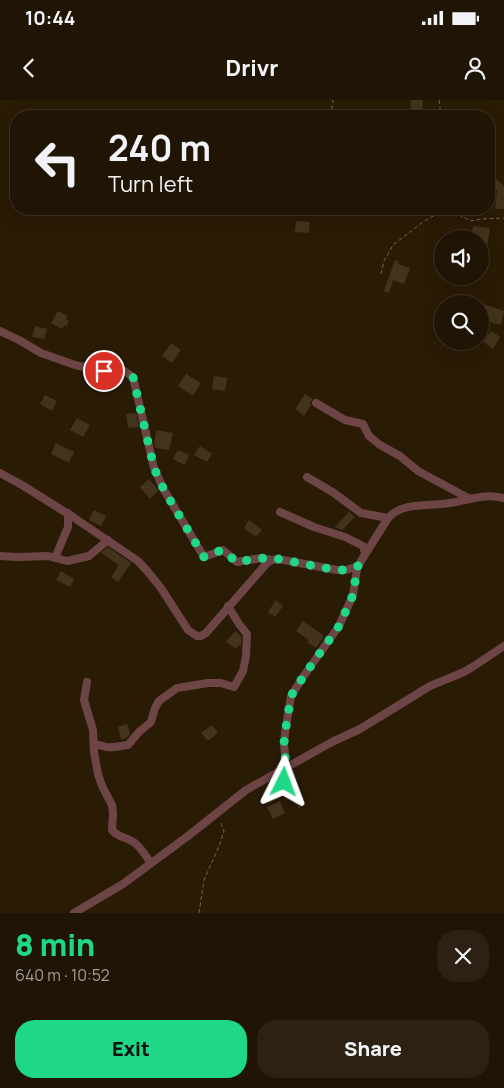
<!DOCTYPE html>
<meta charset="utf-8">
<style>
body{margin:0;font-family:Manrope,sans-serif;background:#2d2113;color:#f1f3f6;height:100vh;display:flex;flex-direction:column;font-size:19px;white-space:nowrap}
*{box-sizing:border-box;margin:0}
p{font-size:16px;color:#a29e9a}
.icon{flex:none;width:28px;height:28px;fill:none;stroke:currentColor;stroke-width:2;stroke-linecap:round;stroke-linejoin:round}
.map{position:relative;height:813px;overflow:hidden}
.drawer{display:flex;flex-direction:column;background:#201404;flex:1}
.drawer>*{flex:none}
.hud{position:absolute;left:10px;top:10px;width:485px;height:105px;border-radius:20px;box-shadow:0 5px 20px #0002,0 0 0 1px #3d3326;background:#201404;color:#f1f3f6;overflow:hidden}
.buttons{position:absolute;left:434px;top:130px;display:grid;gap:10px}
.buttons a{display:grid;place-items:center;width:55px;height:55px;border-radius:50%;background:#201404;box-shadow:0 5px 20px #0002,0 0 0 1px #3d3326;font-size:25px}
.pin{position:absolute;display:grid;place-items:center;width:42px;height:42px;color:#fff;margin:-21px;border:2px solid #fff;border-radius:50%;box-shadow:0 1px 5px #0007}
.me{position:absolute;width:55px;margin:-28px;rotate:3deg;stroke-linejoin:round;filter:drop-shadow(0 0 4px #0008)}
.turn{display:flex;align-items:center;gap:18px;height:105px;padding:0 15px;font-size:22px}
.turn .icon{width:65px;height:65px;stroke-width:2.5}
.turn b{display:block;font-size:35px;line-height:42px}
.round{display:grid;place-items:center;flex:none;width:52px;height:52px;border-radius:20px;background:#2d2113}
.headline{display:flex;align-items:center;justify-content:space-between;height:85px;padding:0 15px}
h1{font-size:30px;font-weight:800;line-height:38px;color:#1fd887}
.primary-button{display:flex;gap:10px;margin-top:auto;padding:10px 15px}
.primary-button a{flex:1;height:58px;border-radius:20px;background:#1fd887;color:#111;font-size:20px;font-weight:800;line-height:58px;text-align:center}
.primary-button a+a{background:#2d2113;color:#f1f3f6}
.status{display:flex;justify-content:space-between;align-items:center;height:35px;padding:0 25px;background:#201404;direction:ltr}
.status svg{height:14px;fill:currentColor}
header{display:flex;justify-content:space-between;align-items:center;height:65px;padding:0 15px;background:#201404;font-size:22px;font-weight:800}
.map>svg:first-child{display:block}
.building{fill:#43331c}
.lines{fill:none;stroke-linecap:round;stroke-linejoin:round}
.path{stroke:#736553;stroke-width:1;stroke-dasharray:4 2.5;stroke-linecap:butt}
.minor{stroke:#6e4546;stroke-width:8}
.route{stroke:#1fd887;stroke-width:9;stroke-dasharray:0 16.2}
</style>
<div class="status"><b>10:44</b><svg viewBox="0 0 49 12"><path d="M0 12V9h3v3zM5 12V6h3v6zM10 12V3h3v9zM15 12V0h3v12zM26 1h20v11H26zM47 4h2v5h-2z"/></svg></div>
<header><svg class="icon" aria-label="back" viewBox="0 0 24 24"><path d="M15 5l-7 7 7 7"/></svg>Drivr<svg class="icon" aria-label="person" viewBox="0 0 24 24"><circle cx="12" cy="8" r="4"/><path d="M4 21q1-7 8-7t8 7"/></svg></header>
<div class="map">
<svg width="504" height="813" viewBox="0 0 504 813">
<rect width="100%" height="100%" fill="#2a1b05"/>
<g class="building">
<path d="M411,0H423L422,14L410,13Z"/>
<path d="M489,72L504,86V109H495L497,89L489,97Z"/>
<path d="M296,121L310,122L309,133L295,132Z"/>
<path d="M473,126L490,128L487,146L480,145V139H471Z"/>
<path d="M395,160L399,161L398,164L410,168L404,184L393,180L389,193L384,191Z"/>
<path d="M483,204L504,211L501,225L493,223L480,217V212Z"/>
<path d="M58,211L68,216L66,219L69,221L66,226L64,225L62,229L51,223Z"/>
<path d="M35,226L47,229L44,239L32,237Z"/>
<path d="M491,231L500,237L493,249L483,242Z"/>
<path d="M171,243L181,250L172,263L162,256Z"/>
<path d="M186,274L201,283L193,296L178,286Z"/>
<path d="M214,276L227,278L225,291L212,289Z"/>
<path d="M305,294L313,299L310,302L311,305L304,316L295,309Z"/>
<path d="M45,295L57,301L52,311L40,304Z"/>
<path d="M136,313L139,327L128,328L126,314Z"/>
<path d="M77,318L90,325L83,337L70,330Z"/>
<path d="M156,330L173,333L169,350L155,348L154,343Z"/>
<path d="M56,343L74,352L69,363L51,354Z"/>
<path d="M200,346L212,354L207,362L194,355Z"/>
<path d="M178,350L189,355L185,365L173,359Z"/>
<path d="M149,379L156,387L158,391L150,399L140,387Z"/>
<path d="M94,410L106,416L101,426L89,420Z"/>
<path d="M349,412L355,417L342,430L337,428L335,427Z"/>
<path d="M249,420L262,430L256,437L244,428Z"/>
<path d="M108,447L131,463L118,482L111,477L119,465L101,453Z"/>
<path d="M61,471L74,479L70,487L56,480Z"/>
<path d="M276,500L283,506L275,517L268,512Z"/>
<path d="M303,521L324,536L316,548L307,542L309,540L296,531Z"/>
<path d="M235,531L241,536V546L239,545L236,549L226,542Z"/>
<path d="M127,624L130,634L126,638L121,640L118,627Z"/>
<path d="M212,625L218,633L208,641L201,633Z"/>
<path d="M280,701L285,713L273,719L267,707Z"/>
</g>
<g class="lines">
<g class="path">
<path d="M439,0L441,16"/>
<path d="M331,16L333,0"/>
<path d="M447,109L471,121L481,119L504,118"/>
<path d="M381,174L384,161L393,145L423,122L445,109"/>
<path d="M284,678C282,690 292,699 300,708"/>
<path d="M199,813L204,780L220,744L224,731L220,721"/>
</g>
<g class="minor">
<path d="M0,231L19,240L41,253L75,265L104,271L121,269L133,277L154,368L164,390L204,457L223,450L237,462L261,458L272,460"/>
<path d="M316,303L345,320L363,324L369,336L380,345L400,356L418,371L470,399"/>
<path d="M0,373L22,385L73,417L138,461L148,472L161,488L188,530L197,536H201L206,533L267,463L272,460L278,459L337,470H346L358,466"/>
<path d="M307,377L334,393L361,413L388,418"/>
<path d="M280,412L314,427L345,437L363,446L365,453"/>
<path d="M0,456L18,457L48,456L67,461L89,456L108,440"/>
<path d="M55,458L68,427V413"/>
<path d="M87,582L84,600L93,630L94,652L98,674L102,686L112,705L113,713L112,730C118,738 128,737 136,744C142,749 146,757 151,763"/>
<path d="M94,645C99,644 101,646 106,647C113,648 121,646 128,645L139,632L151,622L155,608L159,601L177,588L208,583H221L234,587L243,571L246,556L247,534L239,524L228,506"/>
<path d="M286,667L284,643L285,633L291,596L303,577L339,526L353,495L357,469L361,461L388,418C404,401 429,407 450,403C470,400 484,393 504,398"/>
<path d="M74,813L123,784L188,736L246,690L332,642L360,629L430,586L464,572L474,566L504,546"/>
</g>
</g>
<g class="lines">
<path class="route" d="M104,271L121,269L133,277L154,368L164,390L204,457L222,450L237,462L261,458L272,460L278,459L336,470H346L358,466L357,469L353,495L339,526L303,577L291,596L285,633L284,643L286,667L284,682"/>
</g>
</svg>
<div class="buttons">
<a><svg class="icon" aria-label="sound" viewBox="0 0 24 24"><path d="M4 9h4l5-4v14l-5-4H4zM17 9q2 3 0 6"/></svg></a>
<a><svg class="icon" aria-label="search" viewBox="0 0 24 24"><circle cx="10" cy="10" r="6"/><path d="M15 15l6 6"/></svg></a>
</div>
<div class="pin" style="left:104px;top:271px;background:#d93025"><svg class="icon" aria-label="arrive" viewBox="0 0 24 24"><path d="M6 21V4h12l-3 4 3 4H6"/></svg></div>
<svg class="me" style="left:284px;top:682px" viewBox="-20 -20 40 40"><path d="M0-17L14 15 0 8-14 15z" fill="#1fd887" stroke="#fff" stroke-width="4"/></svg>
<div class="hud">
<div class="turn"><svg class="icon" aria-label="left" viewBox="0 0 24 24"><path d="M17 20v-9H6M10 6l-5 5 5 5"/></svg><div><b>240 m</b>Turn left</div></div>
</div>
</div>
<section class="drawer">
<div class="headline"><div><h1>8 min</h1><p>640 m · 10:52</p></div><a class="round"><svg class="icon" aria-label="close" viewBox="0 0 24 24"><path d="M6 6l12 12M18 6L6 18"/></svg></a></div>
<div class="primary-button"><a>Exit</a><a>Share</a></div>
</section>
